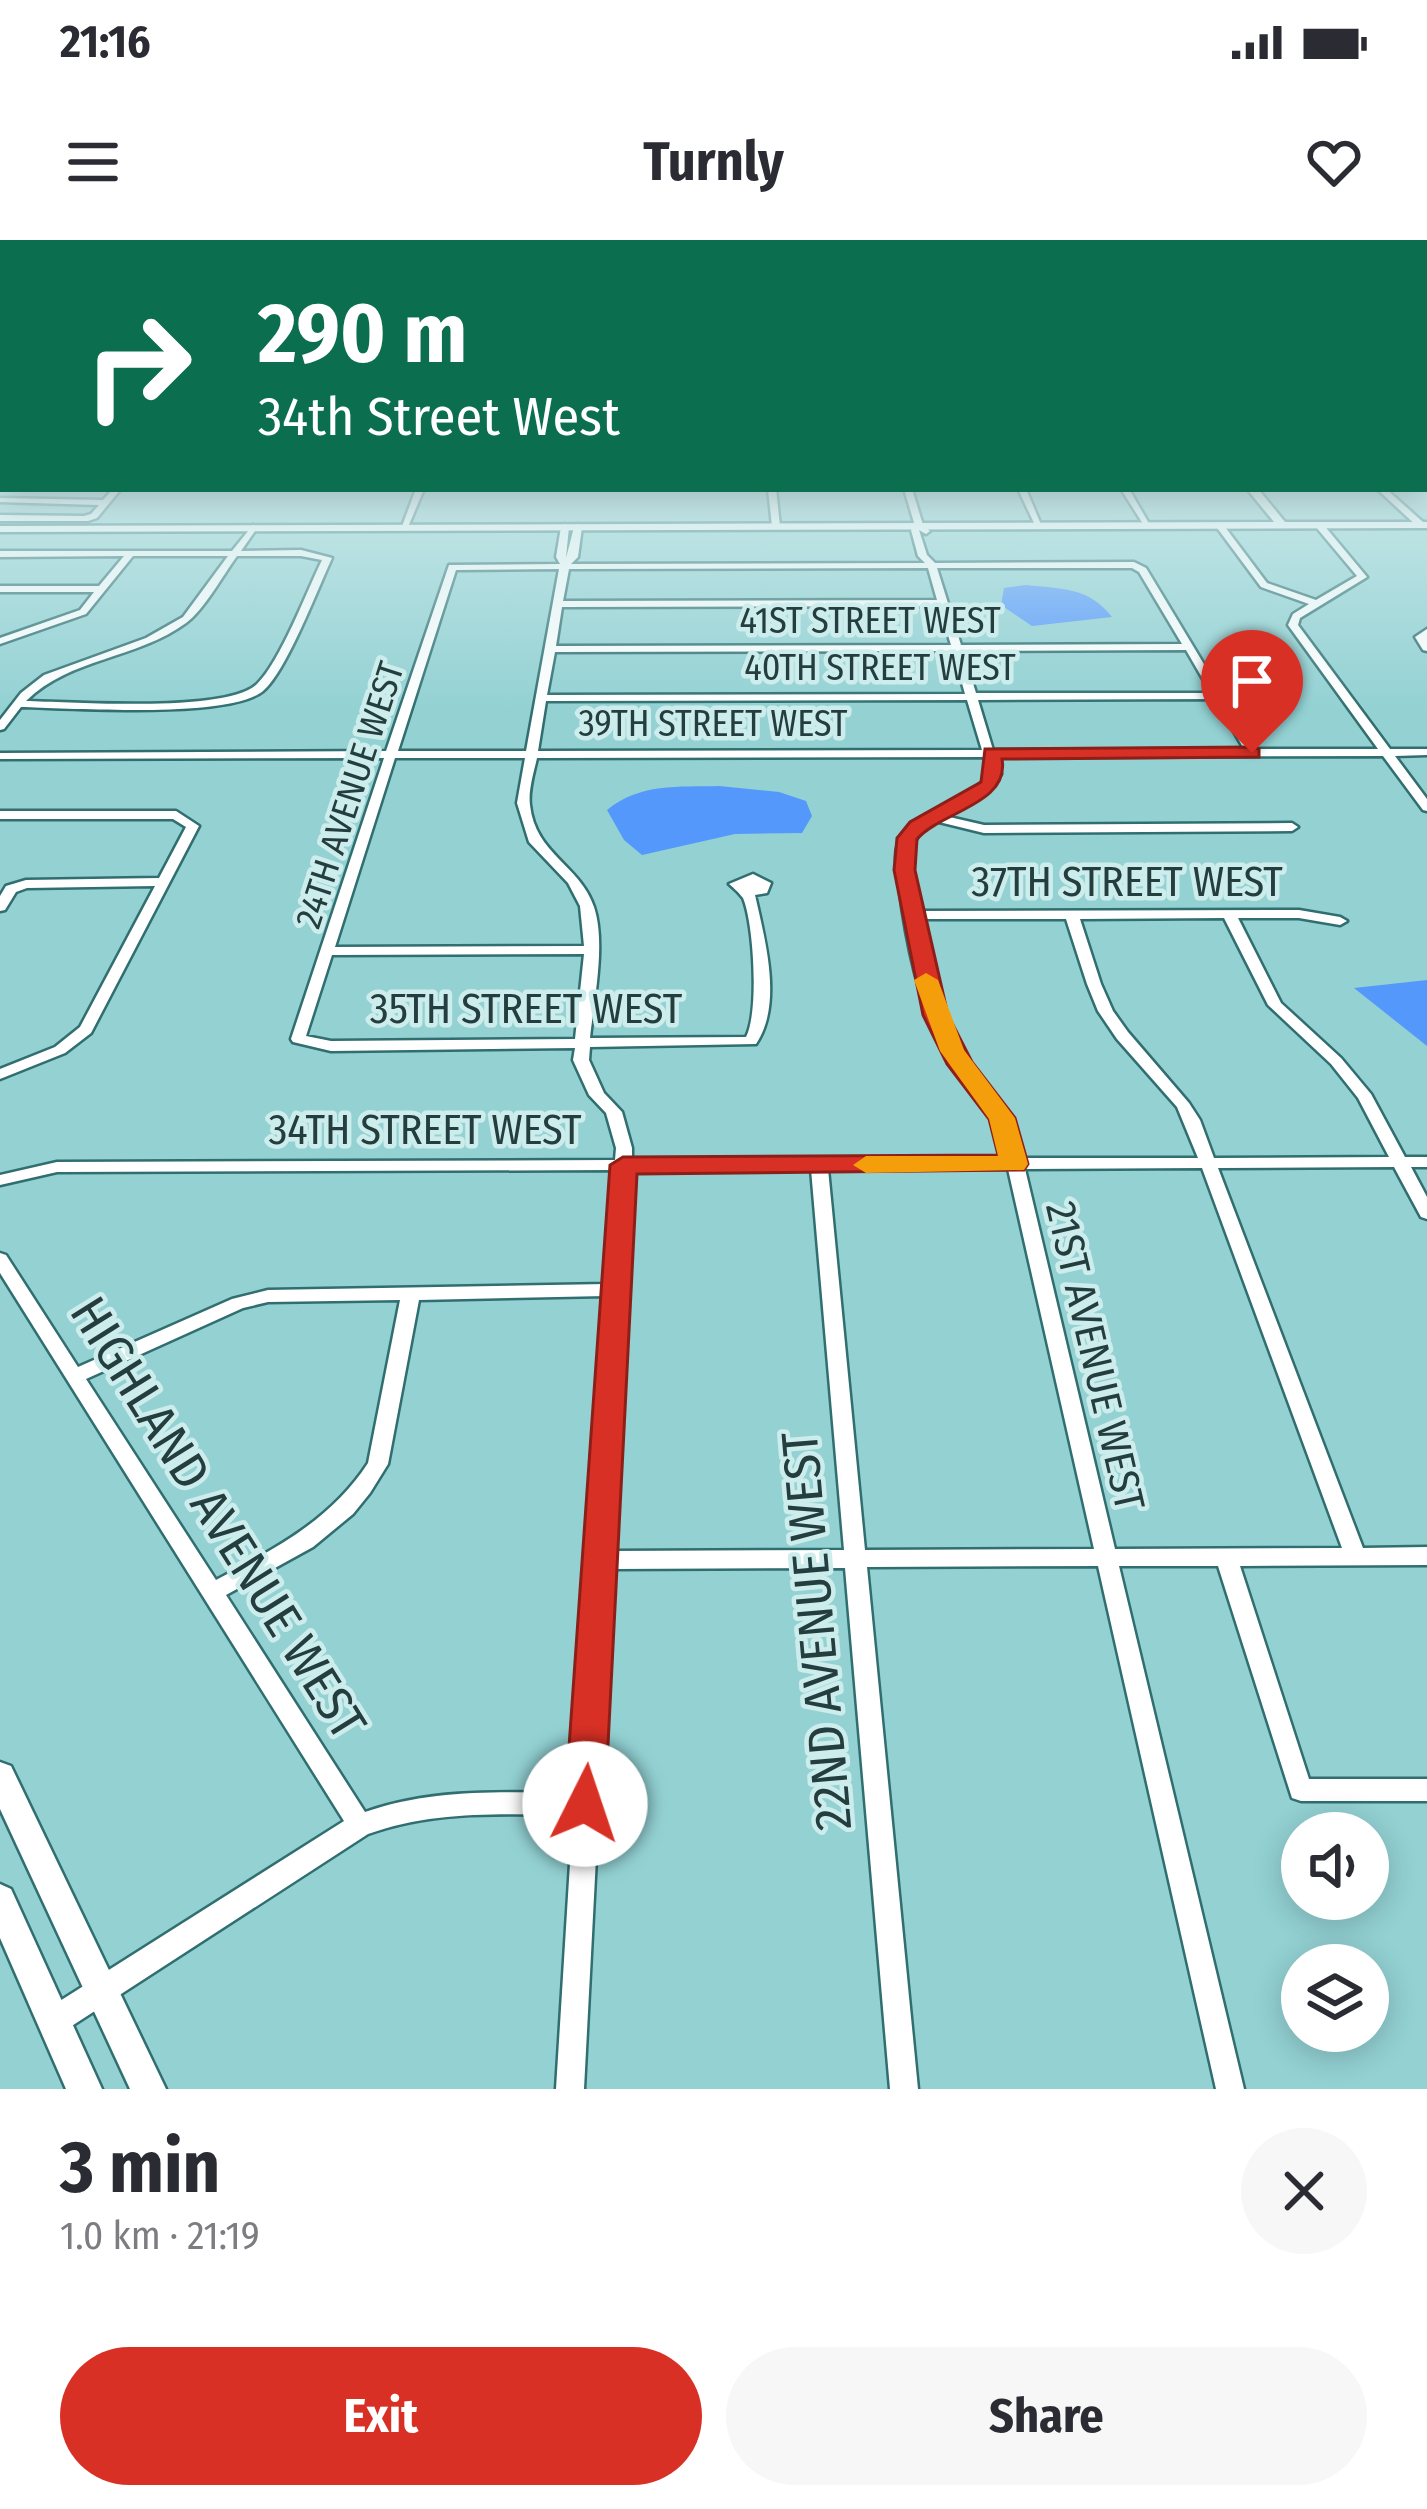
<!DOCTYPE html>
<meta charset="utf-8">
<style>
body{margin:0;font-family:"Fira Sans Condensed",sans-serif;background:#f7f7f7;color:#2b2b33;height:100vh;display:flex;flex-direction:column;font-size:45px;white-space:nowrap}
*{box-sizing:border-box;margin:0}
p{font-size:39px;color:#7c7c81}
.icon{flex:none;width:66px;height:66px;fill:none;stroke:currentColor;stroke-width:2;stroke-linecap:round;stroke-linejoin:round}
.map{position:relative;height:1849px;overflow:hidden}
.sheet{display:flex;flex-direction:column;background:#fff;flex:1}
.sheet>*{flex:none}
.hud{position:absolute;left:0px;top:0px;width:1428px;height:252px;box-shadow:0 6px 30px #0003;background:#0b6e4f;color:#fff;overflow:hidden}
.fabs{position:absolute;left:1281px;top:1572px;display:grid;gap:24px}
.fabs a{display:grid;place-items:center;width:108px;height:108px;border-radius:50%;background:#fff;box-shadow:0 6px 30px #0003;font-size:60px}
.pin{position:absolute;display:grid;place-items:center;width:102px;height:102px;color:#fff;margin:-123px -51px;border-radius:50% 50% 50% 0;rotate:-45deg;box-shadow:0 0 12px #0007}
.pin .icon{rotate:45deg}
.me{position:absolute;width:132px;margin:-66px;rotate:4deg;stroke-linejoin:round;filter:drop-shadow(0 0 9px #0008)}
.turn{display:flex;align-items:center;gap:42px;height:252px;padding:0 60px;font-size:54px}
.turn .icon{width:156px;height:156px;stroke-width:2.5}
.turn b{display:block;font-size:84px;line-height:102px}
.round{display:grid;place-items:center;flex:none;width:126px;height:126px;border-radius:63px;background:#f7f7f7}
.head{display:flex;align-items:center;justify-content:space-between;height:204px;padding:0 60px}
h1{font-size:72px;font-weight:700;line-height:90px}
.cta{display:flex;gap:24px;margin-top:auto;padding:24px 60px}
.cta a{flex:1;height:138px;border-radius:72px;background:#d93025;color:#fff;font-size:48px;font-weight:700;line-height:138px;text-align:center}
.cta a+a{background:#f7f7f7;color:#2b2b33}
.status{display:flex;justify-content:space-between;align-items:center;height:84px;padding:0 60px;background:#fff;direction:ltr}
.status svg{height:33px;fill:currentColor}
header{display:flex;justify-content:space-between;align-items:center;height:156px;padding:0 60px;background:#fff;font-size:54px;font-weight:700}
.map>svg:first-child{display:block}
.water{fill:#5598fc}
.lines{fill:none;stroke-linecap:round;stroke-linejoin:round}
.minor-casing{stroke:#306e70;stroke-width:5}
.tertiary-casing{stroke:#306e70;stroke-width:5}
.minor{fill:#fff;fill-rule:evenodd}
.tertiary{fill:#fff;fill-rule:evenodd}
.route{fill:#d93025;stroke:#8d1f18;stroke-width:3}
.slow{fill:#f59e0b}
.labels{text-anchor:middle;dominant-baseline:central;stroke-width:9;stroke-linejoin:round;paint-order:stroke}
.far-street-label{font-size:36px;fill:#243e3f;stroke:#cdecec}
.street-label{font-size:42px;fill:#243e3f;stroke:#cdecec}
.near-street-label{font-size:51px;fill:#243e3f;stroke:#cdecec}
</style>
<div class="status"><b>21:16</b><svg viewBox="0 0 49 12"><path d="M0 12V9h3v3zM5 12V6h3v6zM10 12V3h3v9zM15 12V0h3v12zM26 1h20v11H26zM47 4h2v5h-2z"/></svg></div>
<header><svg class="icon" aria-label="menu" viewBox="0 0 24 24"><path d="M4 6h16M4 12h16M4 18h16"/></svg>Turnly<svg class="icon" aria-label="heart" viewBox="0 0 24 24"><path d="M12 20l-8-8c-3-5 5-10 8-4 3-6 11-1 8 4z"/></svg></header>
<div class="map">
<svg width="1427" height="1849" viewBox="0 0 1427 1849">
<rect width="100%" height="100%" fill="#93d1d3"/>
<g class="water">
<path d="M1026,345C1062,349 1089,347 1112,377L1032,386L1001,365L1004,348Z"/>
<path d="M719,546L779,552L806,561L812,576L802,593L735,594L642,615L624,600L607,570C640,543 678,547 719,546Z"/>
<path d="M1427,740V806L1354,748Z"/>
</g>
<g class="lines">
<g class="minor-casing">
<g id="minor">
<rect x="0" y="221" width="3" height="4"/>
<path d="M113,249H121L97,278L88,281H0V275L84,276L91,274L99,265L0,262V258L103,260Z"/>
<path d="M416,249H424L408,287L401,289Z"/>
<path d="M768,249H776L780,286L776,289L772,286Z"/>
<path d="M904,249H912L923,285L930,291L926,294L919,290L927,315L935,323L1134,322L1146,328L1255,509H1378L1288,385L1293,374L1309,364L1261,347L1215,285L1222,283L1267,343L1316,360L1357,336L1316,287V283H1322L1367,337L1300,378L1298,385L1390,509H1427V515L1395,516L1427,559V571L1423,570L1383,516L995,517L1001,534C986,556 968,565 945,576L984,585L1292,583L1298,587L1292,591L984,593L935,581C899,604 910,634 916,671L1299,670L1340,677L1347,681L1340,685L1299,678H1238L1281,763L1341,818L1371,854L1405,917H1427V927H1411L1427,957V979L1421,977L1394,927L1218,928L1363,1308L1427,1307V1325L1240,1326L1309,1539H1427V1561H1301L1292,1558L1218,1326H1119L1244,1849H1216L1098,1326L867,1327L918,1849H890L845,1328L611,1329L584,1849H556L573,1575C504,1574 434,1570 368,1594L64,1791L54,1795L44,1791L40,1781L44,1771L344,1581L0,1033V1013L6,1015L78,1127L232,1059L268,1050L607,1044L614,930L57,932L0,945V935L57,922L615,920L616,908L606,873L589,855L573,820L575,808L331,811L293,802L291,799L384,518L0,519V513L386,511L449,325L560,324L556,317L561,287L565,284L569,287L566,318L574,287L578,284L582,287L578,317L571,324L925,323L918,316L911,290L915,286ZM928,328L937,360L563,361L569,329ZM937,328H1132L1139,332L1182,404L961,405ZM559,329L526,511H398L456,330ZM939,366L951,405L556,406L562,367ZM1186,410L1211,453H976L963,411ZM953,411L965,454L547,455L555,412ZM1215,459L1244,509L993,510L978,460ZM967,460L982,510L538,511L546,461ZM984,517L989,534C967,566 907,571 897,608C894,618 898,634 899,645C906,701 918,764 947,814C969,852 996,873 1006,918L632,920V908L622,872L604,853L589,820L590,807L756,804C783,764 765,700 755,655L767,653L771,643L753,634L729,644C734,648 740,654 743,658C754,684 759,772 746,797L590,798C594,760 606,703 594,667C580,625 535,614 530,565C528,550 534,532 537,518ZM395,518H525L517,563L529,602L568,643L580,666L584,706L335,707ZM1224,678L1268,765L1331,824L1358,858L1389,917L1214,918L1200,880L1189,863L1128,792L1113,771L1101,744L1080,679ZM918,679H1066L1087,744L1098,771L1117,799L1177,867L1198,918H1022C1011,873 984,852 962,813C938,773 927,724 918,679ZM584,714L575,799L331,801L306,796L332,715ZM1202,928L1342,1308L1115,1309L1025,929ZM811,929L844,1310L611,1311L631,930ZM828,929H1008L1094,1309L865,1310ZM606,1056L575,1553C504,1552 433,1548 365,1572L226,1355L313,1307L353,1274L370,1253L388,1224L419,1060ZM400,1060L368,1223C331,1280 275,1309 216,1340L86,1139L243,1068L268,1062Z"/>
<path d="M1018,249H1026L1042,287L1035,285Z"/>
<path d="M1121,249H1129L1151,287H1145Z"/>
<path d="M1377,249H1386L1424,283V287H1418Z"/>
<path d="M253,285L257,288L241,311L301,310L332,318C318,348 286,432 263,451C229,479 69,468 21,467L4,489L0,490V480L21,453L44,435L146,398L183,377L228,316H133L86,374L0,404V398L80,370L94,352H0V346H99L124,316L0,317V311H232ZM237,316H301L322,320C307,351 280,422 257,444C227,473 71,462 26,461C69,418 137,419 186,383C204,370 223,335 237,316Z"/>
<path d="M1427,389V411L1423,410L1415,397Z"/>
<path d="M0,571H176L199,586L91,793L65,813L0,839V829L55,807L80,787L155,646L27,648L16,652L5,670L0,671V656L6,646L26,640L159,638L186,587L173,579H0Z"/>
</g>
</g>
<g class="tertiary-casing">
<g id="tertiary">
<path d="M1247,249H1258L1285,282H1427V288L0,292V286L1274,282Z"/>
<path d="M0,1522L11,1526L166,1849H130L0,1569Z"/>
<path d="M0,1644L11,1649L102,1849H66L0,1698Z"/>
</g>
</g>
<use href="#minor" class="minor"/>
<use href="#tertiary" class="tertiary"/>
</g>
<linearGradient id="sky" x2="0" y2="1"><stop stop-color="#6da9f0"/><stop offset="0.45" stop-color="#ceeaeb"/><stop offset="1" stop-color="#ceeaeb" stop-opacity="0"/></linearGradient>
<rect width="1427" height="471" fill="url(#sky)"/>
<path class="route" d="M1252,507L1259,509V517L1002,519C1010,564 942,571 917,599L915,630L948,775L972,822L1015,878L1028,924L1024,930L637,934L605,1564L599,1577L585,1583L570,1577L565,1564L610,925L623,917L998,915L989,879L947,824L923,775L894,630L897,598L910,582L981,542L985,509Z"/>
<path class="slow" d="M926,733L938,740L964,810L1015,878L1028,924L1024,930L866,933L853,925L866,916H998L989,879L940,811L914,740Z"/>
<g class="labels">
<g class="far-street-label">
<text x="870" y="381">41ST STREET WEST</text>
<text x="880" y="428">40TH STREET WEST</text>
<text x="713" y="484">39TH STREET WEST</text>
<text transform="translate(350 555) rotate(-72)">24TH AVENUE WEST</text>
</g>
<g class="street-label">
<text x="1127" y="642">37TH STREET WEST</text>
<text x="526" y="769">35TH STREET WEST</text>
<text x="425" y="890">34TH STREET WEST</text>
<text transform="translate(1095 1116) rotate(77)">21ST AVENUE WEST</text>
</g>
<g class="near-street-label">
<text transform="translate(218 1278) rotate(58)">HIGHLAND AVENUE WEST</text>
<text transform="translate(817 1391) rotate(-95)">22ND AVENUE WEST</text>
</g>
</g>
</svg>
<div class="fabs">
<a><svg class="icon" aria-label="sound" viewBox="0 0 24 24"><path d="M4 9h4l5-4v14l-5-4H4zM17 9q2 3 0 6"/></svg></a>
<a><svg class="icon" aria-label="layers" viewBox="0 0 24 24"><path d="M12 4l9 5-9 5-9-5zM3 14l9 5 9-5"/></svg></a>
</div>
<div class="pin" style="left:1252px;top:513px;background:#d93025"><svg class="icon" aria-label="arrive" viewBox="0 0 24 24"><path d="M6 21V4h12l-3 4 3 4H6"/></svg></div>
<svg class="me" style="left:585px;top:1564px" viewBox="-20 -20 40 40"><circle r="19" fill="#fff"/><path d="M0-13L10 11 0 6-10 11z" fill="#d93025"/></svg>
<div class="hud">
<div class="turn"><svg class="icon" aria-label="right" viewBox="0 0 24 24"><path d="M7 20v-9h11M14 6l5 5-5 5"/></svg><div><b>290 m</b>34th Street West</div></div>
</div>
</div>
<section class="sheet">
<div class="head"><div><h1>3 min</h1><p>1.0 km · 21:19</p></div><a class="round"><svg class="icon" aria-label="close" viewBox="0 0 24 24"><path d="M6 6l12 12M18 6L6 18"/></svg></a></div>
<div class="cta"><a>Exit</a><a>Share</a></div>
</section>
